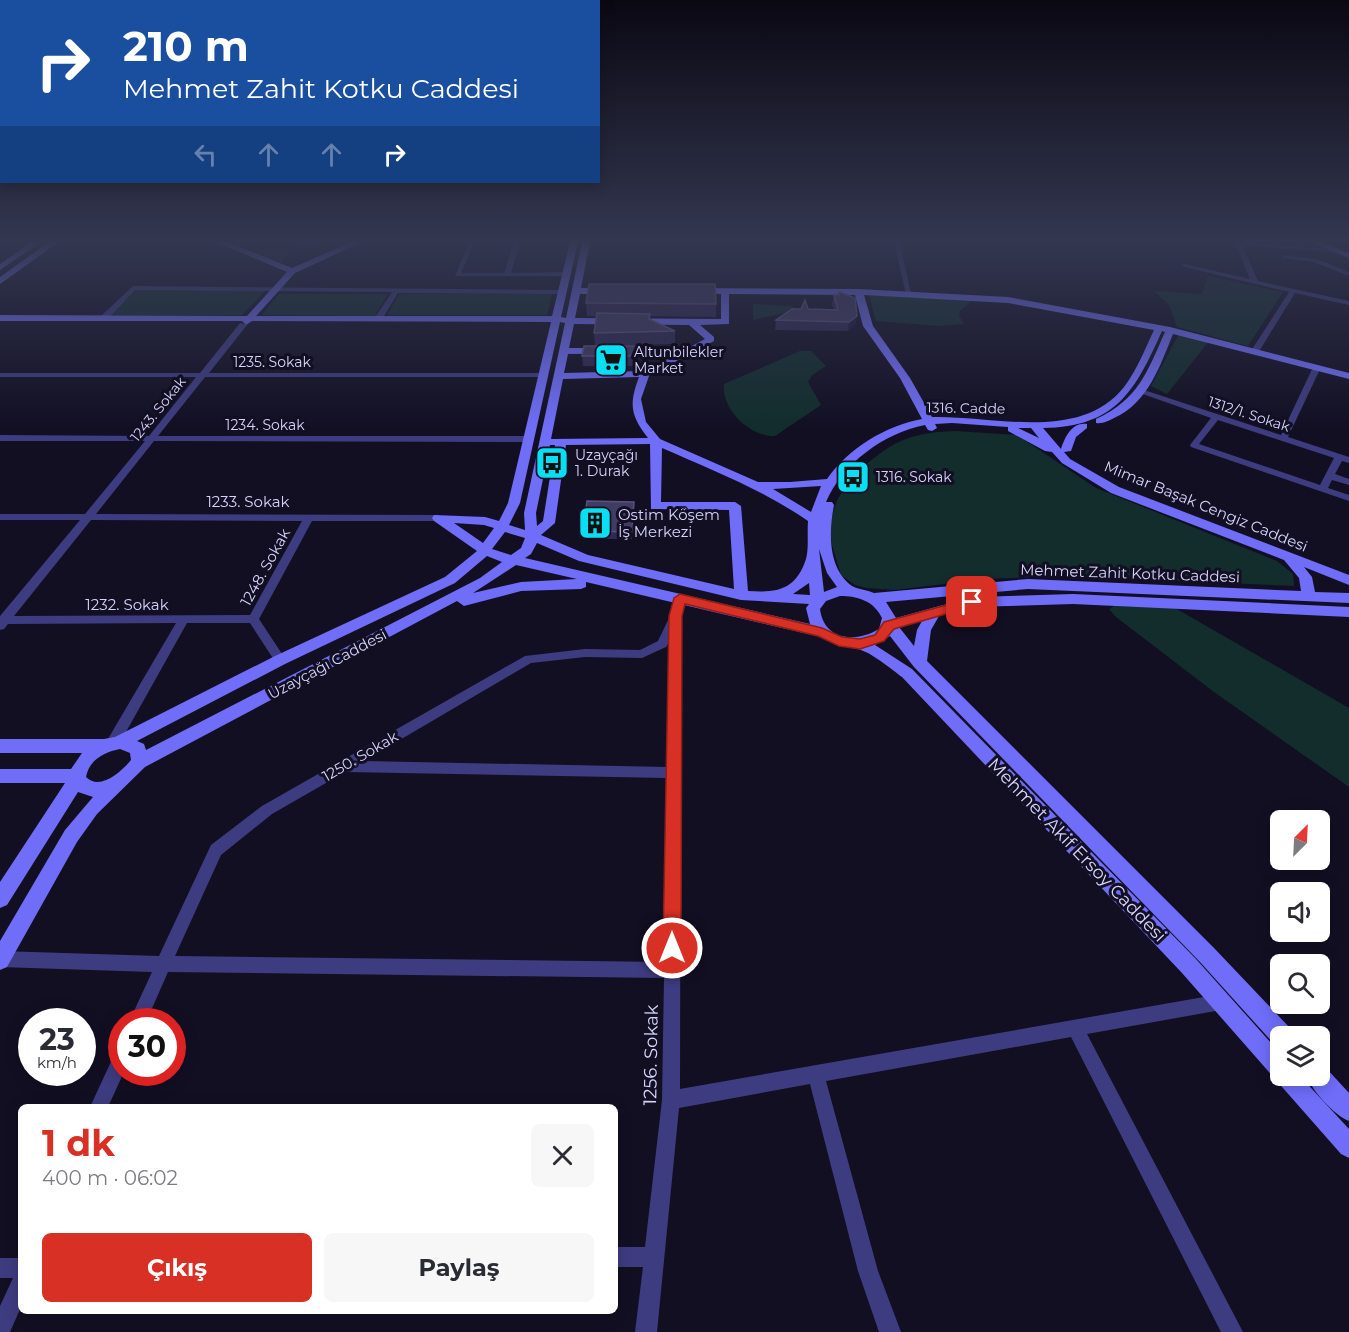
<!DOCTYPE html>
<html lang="tr">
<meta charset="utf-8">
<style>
body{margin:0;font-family:Montserrat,sans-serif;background:#f7f7f7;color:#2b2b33;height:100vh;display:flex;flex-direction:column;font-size:22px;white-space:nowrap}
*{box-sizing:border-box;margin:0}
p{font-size:20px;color:#7c7c81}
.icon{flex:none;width:33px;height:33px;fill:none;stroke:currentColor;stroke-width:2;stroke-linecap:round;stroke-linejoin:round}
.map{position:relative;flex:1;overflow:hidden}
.panel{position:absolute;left:18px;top:1104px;width:600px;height:210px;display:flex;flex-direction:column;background:#fff;border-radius:9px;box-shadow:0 3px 15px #0003}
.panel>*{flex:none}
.top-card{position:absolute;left:0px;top:0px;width:600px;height:183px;box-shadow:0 3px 15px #0003;background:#1a4fa0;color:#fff;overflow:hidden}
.needle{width:39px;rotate:24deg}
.fabs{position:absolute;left:1270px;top:810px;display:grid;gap:12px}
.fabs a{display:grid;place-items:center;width:60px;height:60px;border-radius:9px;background:#fff;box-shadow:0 3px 15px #0003;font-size:30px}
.speed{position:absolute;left:18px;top:1008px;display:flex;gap:12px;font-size:30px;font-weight:700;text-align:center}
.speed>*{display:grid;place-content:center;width:78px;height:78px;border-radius:50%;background:#fff;box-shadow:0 3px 15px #0003;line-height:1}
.speed small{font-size:15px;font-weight:400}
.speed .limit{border:9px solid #d22;background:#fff;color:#111}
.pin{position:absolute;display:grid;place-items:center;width:51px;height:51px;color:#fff;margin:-26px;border-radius:12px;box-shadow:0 3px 9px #0006}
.me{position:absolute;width:66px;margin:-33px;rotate:0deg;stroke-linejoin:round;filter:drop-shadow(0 0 4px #0008)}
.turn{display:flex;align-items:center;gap:21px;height:126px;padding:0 24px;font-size:27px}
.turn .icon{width:78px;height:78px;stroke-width:2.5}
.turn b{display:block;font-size:42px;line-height:51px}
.lanes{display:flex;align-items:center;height:57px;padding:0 24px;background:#0003;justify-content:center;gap:30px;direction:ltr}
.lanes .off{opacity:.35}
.round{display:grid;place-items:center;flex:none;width:63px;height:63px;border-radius:9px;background:#f7f7f7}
.summary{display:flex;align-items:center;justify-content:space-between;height:102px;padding:0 24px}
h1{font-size:36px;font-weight:700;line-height:45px;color:#d93025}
.primary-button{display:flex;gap:12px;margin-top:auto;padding:12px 24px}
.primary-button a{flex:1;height:69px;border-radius:9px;background:#d93025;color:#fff;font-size:24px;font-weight:700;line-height:69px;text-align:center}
.primary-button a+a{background:#f7f7f7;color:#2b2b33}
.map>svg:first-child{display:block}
.green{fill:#122d2c}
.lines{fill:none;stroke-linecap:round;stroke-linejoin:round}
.street{fill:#3e3c80;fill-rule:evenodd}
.secondary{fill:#706ef9;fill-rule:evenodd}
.wall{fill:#302951}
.shaded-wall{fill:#1c1737}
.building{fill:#423b63;stroke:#59537c;stroke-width:1.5}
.route{fill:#d93025;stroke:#8d1f18;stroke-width:1.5}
.labels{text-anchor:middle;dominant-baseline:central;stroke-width:6;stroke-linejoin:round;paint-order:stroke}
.far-poi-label{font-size:14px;fill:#d7d3fd;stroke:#120f23;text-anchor:start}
.far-street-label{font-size:14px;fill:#d7d3fd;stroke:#120f23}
.street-label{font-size:15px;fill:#d7d3fd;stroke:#120f23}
.poi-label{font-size:15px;fill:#d7d3fd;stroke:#120f23;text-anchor:start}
.near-street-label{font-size:18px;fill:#d7d3fd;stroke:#120f23}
</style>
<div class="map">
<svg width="1349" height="1332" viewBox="0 0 1349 1332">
<rect width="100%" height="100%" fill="#120f23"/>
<g class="green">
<path d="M231,242H297L281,262Z"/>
<path d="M1208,276L1283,292L1248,346L1177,327L1169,305L1154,291L1202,294Z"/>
<path d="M134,290H266L242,315H110Z"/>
<path d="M279,294H388L375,316L262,315Z"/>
<path d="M399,294H552L547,315H387Z"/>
<path d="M869,295L972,300L960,311L959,316L964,324L938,326L876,321Z"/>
<path d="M753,304L791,306L797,310L753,320Z"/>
<path d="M1179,334L1209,341L1167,394L1151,386Z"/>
<path d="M800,351H811L826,366L812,375L808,382L821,405L775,436C750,437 721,409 724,384Z"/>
<path d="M955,431L1017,435L1096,488L1277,561L1293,574L1294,586L1062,576L985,579L895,590L866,588L855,585L841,575L832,545L829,526L837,500L850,480L853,481L858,475L855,474C892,442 906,433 955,431Z"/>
<path d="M1114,606L1175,608L1349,708V787L1214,692L1116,617L1109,609Z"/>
</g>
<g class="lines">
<g class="street">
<path d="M469,242H475L461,273H504L514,242H520L511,273L566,272L569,274L566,276H455Z"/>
<path d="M894,242H900L911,295L906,294Z"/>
<path d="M1235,242L1334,249L1335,250L1332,252L1242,245L1258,281L1349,301V305L1295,293L1258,353H1252L1251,351L1289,292L1181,266L1184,264L1250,279Z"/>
<path d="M1284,255L1317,259L1349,272V276L1314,262L1282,258V256Z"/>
<path d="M133,286L562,290L565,292L562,294L398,293L381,321H378L374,319L392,292L135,290L107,320H101V316Z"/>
<path d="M240,323L247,325L209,373H543L547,375L543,377H205L158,436H529L533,439L529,442L154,441L96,514L438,515L443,518L438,521H312L259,619L284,657L286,660L284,663H276L250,623H187L117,748L112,749L107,748L105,744L176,623L8,624L4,629L0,630V616L80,520H0V514H85L145,441H0V435L149,436L196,377H0V373H200ZM91,520L302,521L250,615L14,616Z"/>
<path d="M1314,365L1321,367L1288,437L1349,457V463L1342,461L1335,474L1349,479V485L1332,480L1328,488L1349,495V501L1191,447L1190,445L1211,418L1137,392L1144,390L1281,435ZM1218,420L1334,458L1320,485L1199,444Z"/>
<path d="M680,594L686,598L681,616L680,1089L1221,994L1227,996L1229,1002L1227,1008L1221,1010L1087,1034L1243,1332H1221L1071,1037L826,1081L878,1271L901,1332H879L858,1271L810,1084L679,1108L657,1332H635L643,1267H615V1247H645L662,1100L664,978L168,972L146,1022H129L152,972L0,967V951L159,956L211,845L262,806L525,656L585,649L640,650L658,641L669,618L674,598ZM669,642L667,767L364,761L531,663L585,657L642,658L666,647ZM345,772L667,778L664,962L175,956L221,855L272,814Z"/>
<path d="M122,1049V1072H124L108,1107H90L116,1051Z"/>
<path d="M0,1258H21V1307L10,1332H0V1306L13,1278H0Z"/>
</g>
<g class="secondary">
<path d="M31,242H41L0,270V264Z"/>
<path d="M49,242H59L0,284V277Z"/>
<path d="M216,242H228L292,268L351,242H362L295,273L256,316H552L570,242H578L561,317L566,318L582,242H590L581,288H608L612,291L608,294H580L575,318L721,319V294L692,293V289L695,288L859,289L1008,297L1170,327L1349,373V379L1173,334C1160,366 1148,403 1114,418C1108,421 1103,424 1096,423V419C1139,399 1147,372 1165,332L1162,331C1135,391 1116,427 1043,428L1061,449C1065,437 1072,422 1087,424V428L1076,437L1071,451L1064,452L1070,459L1119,487L1349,575V585L1304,567L1312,577L1315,592L1349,593V603L1028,589L886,602L896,618L972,597L1073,594L1349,607V617L1073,604L972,607L939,616L931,630L927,661L1214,948L1290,1028L1292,1036H1281V1046L1274,1044L1200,962L914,667L890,636L875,645L912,669L1196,959L1281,1054V1076H1300L1349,1129V1158L1341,1154L1182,973L902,677C891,669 870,651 857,649C843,646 833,645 821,637L586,582V587L581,589L521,591L464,606L457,601L145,767L97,814L77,842L7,967L0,970V941L65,830L93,797L78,792L7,905L0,908V882L65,783H0V769H71L82,753H0V739H104L115,737L275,656L445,577L477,551L434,521L432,518L434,515L485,517L499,521L508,503L551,322L252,321L246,325L242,321H0V315L247,316L287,272ZM729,294L855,295L863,326L900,378L922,419C885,426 849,448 827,479L790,482H758L660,439L646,422L641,399L649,376L714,341V337L700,325L729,324ZM864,295L1008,303L1154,330C1145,349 1137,370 1124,387C1080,443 992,415 932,417L910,378L873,326ZM560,322L565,323L524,513L525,530L509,525L520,503ZM574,324L689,325L705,339L688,348H569ZM677,353L643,371L564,373L568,354ZM639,377C629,404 630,415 648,438L551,439L563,379ZM952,423L1008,427V431L1045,451L1052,452L1062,463L1111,493L1284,560L1299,578L1301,591L1028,579L874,593C867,590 857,589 852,586C827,568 829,530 834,505L832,502H826C843,463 884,433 925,425L928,430L932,431L937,428L935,424ZM1018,428H1031L1039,438ZM650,444L651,509L729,510L734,589L588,555L541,535L555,523L566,445ZM550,445H555L543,521L537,526L536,513ZM662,448C712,470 763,490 808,521C807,533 809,548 806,559C796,590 777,593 748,591L741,506L735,502H661ZM821,486L811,512L773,489ZM454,523L484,525L494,528L483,543ZM505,532L525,538L521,548L511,555L492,549ZM537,543L579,561L741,600L809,604L806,608L810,624L525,558L531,554ZM819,549L827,573L837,587L824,592ZM487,556L502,562L480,578L146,750L144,744L137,741L285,664L455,583ZM516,565L577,579L521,582L473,593ZM809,583L810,595L793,594ZM840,596C858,596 874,601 882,618L879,629C856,643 824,641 820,609L826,601ZM922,621L917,630L914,646L899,627ZM120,749L130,753L131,760C121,772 100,791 86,777C89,760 104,752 120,749Z"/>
<path d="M1309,242H1321L1349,253V258Z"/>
<path d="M1320,1066L1326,1068L1349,1093V1121C1334,1115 1312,1091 1307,1076H1320Z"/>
</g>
</g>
<g class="wall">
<path d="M295,242H322L318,247L296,246Z"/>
<path d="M834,295L857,316L855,325L848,331L775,330L776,320L801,309H834L832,305Z"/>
<path d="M586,303L716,304V317L650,316V320L675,331V344L595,346L594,333L597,316H587Z"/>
<path d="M638,346L637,366H583L582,356Z"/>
<path d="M634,509L632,539H584L583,531Z"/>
</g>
<g class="shaded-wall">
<path d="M317,242H322L318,247Z"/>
<path d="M857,316L855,325L848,331L849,322Z"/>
<path d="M634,502V509L632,539V532Z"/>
</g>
<g class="building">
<path d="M589,284H715L716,304L586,303Z"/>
<path d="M839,292L855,298L857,316L849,322L776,320L792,309H801L805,300L808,309L838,310L834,295H839Z"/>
<path d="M597,313L650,314L649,319L675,331L594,333Z"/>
<path d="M584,346H638L637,356H582Z"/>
<path d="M587,501L634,502L632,532L583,531Z"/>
</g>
<linearGradient id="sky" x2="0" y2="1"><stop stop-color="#0a0813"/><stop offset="0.56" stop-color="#333750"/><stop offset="1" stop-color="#333750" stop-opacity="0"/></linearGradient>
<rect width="1349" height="429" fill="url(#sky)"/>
<path class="route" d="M680,594L822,628L842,637L860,639L875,635L884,622L972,598L979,602L977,605L894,629L884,641L860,649L839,646L818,636L685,604L682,616L681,948L678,954L672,957L666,954L663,948L669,616L674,598Z"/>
<defs>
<g id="supermarket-square" transform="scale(1.725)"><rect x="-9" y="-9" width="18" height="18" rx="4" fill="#09def3" stroke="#120f23"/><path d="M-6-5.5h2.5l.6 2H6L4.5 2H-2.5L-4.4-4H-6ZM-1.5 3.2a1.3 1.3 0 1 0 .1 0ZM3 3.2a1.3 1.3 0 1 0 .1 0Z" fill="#111"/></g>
<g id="bus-square" transform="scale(1.725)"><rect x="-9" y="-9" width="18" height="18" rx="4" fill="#09def3" stroke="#120f23"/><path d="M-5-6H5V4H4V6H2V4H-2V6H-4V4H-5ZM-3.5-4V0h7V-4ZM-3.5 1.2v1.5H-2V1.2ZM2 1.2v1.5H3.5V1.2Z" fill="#111"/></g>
<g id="building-square" transform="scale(1.725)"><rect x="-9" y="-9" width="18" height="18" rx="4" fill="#09def3" stroke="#120f23"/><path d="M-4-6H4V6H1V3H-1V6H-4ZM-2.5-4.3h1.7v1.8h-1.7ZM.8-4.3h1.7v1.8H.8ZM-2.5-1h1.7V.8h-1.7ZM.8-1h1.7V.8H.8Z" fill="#111"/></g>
</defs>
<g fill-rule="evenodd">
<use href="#supermarket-square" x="611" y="360"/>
<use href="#bus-square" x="552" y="463"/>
<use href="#bus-square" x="853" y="477"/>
<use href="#building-square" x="595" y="523"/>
</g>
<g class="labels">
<g class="far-poi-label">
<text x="634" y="352">Altunbilekler<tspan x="634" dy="16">Market</tspan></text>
<text x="575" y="455">Uzayçağı<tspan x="575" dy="16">1. Durak</tspan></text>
<text x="876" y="477">1316. Sokak</text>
</g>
<g class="far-street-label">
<text x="272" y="362">1235. Sokak</text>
<text transform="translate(966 408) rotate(1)">1316. Cadde</text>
<text transform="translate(158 409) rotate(-51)">1243. Sokak</text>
<text transform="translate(1249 414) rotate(18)">1312/1. Sokak</text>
<text x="265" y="425">1234. Sokak</text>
</g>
<g class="street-label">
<text x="248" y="501">1233. Sokak</text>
<text transform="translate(1206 506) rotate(22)">Mimar Başak Cengiz Caddesi</text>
<text transform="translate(265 567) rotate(-61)">1248. Sokak</text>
<text transform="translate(1130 573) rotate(2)">Mehmet Zahit Kotku Caddesi</text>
<text x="127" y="604">1232. Sokak</text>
<text transform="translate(327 664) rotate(-28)">Uzayçağı Caddesi</text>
<text transform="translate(360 756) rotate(-30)">1250. Sokak</text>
</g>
<g class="poi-label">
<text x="618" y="514">Ostim Köşem<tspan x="618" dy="17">İş Merkezi</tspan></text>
</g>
<g class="near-street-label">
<text transform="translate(1077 850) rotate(46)">Mehmet Akif Ersoy Caddesi</text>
<text transform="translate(651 1055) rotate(-89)">1256. Sokak</text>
</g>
</g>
</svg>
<div class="fabs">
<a><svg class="needle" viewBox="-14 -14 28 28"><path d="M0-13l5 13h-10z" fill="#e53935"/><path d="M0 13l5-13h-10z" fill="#7c7c81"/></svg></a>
<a><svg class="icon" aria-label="sound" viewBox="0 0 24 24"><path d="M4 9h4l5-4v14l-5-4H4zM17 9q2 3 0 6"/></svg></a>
<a><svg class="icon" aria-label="search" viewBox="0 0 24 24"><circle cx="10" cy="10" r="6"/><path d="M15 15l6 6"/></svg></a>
<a><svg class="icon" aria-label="layers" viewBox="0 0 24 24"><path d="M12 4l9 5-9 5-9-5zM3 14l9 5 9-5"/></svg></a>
</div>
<div class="speed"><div>23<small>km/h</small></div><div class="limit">30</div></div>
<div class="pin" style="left:972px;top:602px;background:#d93025"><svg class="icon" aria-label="arrive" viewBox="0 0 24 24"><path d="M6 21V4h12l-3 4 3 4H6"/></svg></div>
<svg class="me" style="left:672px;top:948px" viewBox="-20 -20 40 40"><circle r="17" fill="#d93025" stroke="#fff" stroke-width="3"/><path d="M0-11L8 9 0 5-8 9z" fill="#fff"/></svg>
<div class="top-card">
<div class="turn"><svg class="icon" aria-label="right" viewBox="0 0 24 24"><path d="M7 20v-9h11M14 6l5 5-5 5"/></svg><div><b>210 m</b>Mehmet Zahit Kotku Caddesi</div></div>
<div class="lanes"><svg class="icon off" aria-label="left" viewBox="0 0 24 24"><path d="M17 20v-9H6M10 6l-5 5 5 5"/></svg><svg class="icon off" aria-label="ahead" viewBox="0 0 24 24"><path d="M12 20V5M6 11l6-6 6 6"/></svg><svg class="icon off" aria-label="ahead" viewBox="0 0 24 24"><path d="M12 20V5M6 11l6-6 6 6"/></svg><svg class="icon" aria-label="right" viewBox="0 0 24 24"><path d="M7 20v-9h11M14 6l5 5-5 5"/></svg></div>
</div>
<section class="panel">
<div class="summary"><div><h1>1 dk</h1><p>400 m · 06:02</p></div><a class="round"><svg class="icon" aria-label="close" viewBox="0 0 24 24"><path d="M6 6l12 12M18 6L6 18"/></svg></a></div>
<div class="primary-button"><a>Çıkış</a><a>Paylaş</a></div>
</section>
</div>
